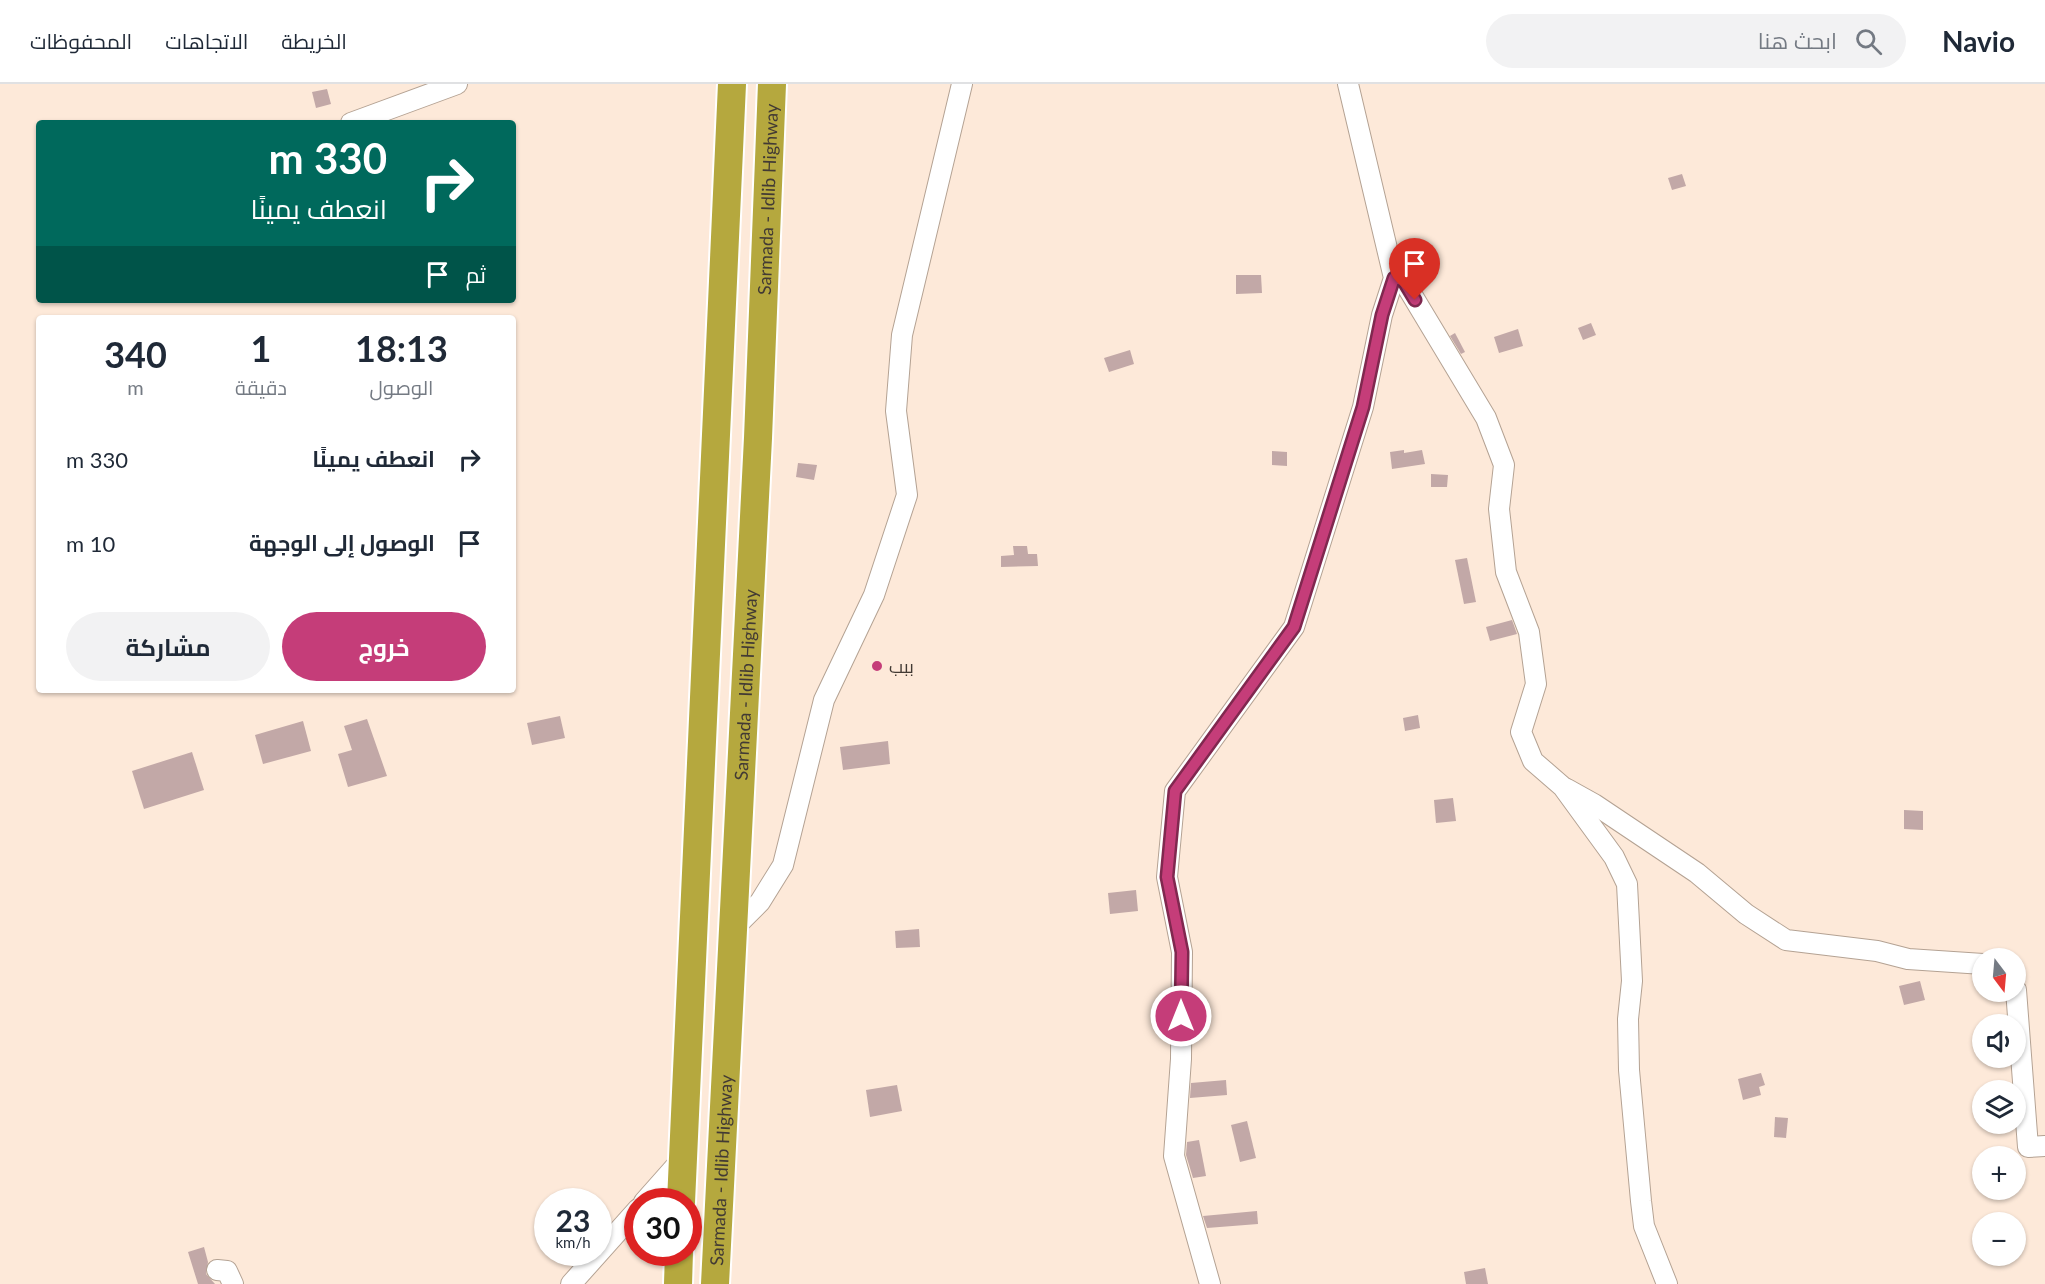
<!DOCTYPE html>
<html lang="ar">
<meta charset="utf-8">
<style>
body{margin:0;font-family:Lato,Cairo,sans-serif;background:#f2f2f3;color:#1f2937;direction:rtl;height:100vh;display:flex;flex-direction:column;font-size:22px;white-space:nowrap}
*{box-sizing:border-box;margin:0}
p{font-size:20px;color:#747a83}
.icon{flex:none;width:33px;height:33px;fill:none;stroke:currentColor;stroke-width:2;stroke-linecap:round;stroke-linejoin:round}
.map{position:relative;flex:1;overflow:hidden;direction:ltr}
.drawer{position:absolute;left:36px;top:231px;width:480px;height:378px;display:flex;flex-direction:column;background:#fff;border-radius:6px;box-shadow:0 2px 4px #0004;direction:rtl}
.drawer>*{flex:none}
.top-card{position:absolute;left:36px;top:36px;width:480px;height:183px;border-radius:6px;box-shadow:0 2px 4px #0004;direction:rtl;background:#00695c;color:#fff;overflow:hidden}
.needle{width:39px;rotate:164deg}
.buttons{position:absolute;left:1972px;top:864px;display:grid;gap:12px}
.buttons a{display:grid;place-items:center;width:54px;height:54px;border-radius:50%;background:#fff;box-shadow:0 2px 4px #0004;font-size:30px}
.speed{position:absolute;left:534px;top:1104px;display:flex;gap:12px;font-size:30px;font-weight:700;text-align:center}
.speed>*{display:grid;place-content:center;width:78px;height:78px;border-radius:50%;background:#fff;box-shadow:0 2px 4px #0004;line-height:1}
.speed small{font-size:15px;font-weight:400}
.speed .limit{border:9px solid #d22;background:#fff;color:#111}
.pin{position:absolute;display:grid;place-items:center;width:51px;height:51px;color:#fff;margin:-62px -26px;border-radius:50% 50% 50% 0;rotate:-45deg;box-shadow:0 0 6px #0007}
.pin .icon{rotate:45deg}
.me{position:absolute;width:66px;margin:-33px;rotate:0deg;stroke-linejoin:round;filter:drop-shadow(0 0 4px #0008)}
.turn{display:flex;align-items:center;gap:21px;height:126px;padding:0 30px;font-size:27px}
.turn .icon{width:78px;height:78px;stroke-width:2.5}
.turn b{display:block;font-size:42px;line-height:51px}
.then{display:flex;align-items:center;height:57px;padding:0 30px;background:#0003;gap:12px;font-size:22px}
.eta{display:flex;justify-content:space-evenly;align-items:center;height:102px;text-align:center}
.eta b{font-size:36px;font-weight:700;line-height:42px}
.button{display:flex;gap:12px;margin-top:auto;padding:12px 30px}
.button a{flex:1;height:69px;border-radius:36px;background:#c53d79;color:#fff;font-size:24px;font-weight:700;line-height:69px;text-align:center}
.button a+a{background:#f2f2f3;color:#1f2937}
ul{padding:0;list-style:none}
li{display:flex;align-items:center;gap:18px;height:84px;padding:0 30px}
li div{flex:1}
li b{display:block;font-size:22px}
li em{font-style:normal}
header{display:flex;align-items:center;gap:36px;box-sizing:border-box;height:84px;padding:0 30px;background:#fff;border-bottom:2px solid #e0e1e3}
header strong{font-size:28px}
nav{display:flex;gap:33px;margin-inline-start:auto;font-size:21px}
.search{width:420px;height:54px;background:#f2f2f3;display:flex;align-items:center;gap:15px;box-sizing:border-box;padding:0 21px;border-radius:33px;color:#747a83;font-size:22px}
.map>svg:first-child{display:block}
.building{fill:#c2a8a7}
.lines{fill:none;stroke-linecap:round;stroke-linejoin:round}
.minor-casing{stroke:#b4a293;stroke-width:22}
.highway-casing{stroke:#fff;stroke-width:32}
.minor{stroke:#fff;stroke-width:20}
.highway{stroke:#b5a83e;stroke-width:28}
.route-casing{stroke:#80284f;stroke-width:15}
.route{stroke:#c53d79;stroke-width:10}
.poi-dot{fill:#c53d79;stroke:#fde9d9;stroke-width:2}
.labels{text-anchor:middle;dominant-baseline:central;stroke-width:5;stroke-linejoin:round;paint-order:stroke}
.street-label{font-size:18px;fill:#423a34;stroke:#fde9d9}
.poi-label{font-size:18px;fill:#423a34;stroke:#fde9d9;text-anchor:start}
</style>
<header>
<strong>Navio</strong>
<div class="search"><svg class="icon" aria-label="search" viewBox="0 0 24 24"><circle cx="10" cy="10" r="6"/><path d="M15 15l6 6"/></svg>ابحث هنا</div>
<nav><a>الخريطة</a><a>الاتجاهات</a><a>المحفوظات</a></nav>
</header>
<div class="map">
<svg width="2045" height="1200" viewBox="0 0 2045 1200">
<rect width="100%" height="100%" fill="#fde9d9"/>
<g class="building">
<path d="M327,5L331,20L316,24L312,8Z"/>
<path d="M1682,90L1686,102L1672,106L1668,94Z"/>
<path d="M1236,191H1261L1262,209L1236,210Z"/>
<path d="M1591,239L1596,251L1583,256L1578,244Z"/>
<path d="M1518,245L1523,262L1499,269L1494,253Z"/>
<path d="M1455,249L1465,268L1461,270L1450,252Z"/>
<path d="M1130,266L1134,280L1109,288L1104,274Z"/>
<path d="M1404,366V369L1422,366L1425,380L1392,385L1390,368Z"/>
<path d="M1272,367L1287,368V382L1272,381Z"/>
<path d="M798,379L817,381L814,396L796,393Z"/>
<path d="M1431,390L1448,391L1447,403H1431Z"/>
<path d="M1013,462H1027L1028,470H1037L1038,482L1001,483V472L1014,471Z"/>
<path d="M1467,474L1476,518L1464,520L1455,476Z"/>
<path d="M1512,536L1517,550L1490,557L1486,543Z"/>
<path d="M1418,631L1420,644L1405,647L1403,634Z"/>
<path d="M560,632L565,654L532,661L527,639Z"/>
<path d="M367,635L387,692L348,703L338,670L352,666L344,642Z"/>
<path d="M303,637L311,667L263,680L255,651Z"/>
<path d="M888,657L890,680L843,686L840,663Z"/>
<path d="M192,668L204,706L144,725L132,687Z"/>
<path d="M1453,714L1456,737L1436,739L1434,716Z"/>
<path d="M1904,726L1923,727V746L1904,745Z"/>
<path d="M1136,806L1138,827L1110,830L1108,809Z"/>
<path d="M919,845L920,863L896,864L895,847Z"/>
<path d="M1920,897L1925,916L1904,921L1899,902Z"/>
<path d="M1761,989L1765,1001L1759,1003L1761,1011L1743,1016L1738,995Z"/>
<path d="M1226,996L1227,1011L1190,1014L1191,999Z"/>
<path d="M897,1001L902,1027L870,1033L866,1006Z"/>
<path d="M1775,1033L1788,1034L1786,1054L1774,1053Z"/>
<path d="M1247,1037L1256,1074L1240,1078L1231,1041Z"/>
<path d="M1199,1056L1206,1092L1193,1094L1186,1071L1187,1058Z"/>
<path d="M1257,1127L1258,1140L1207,1144L1203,1132Z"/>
<path d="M204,1163L208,1178L206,1190L215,1200H198L188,1168Z"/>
<path d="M1485,1184L1488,1200H1466L1464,1188Z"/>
</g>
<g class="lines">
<g class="minor-casing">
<g id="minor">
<path d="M351,39L457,0"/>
<path d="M1394,194L1403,196L1486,334L1504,381L1499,425L1506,488L1529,548L1536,600L1521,648L1533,677L1563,703L1614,773L1627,800L1632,897L1628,935L1629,986L1641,1117L1644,1142L1667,1200"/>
<path d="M1567,705L1594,720L1697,789L1746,830L1786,856L1877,867L1908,875L1983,880"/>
<path d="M733,845L760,818L783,781L824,616L874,511L907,411L896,327L902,251L962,0"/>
<path d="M2016,906L2028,1063L2045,1062"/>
<path d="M644,1118L683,1074"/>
<path d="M217,1186L227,1187L233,1200"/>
<path d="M571,1200L638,1125"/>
<path d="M1210,1200L1174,1072L1181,975L1182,868L1167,793L1175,707L1294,543L1363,323L1382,231L1394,194L1348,0"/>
</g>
</g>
<g class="highway-casing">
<g id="highway">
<path d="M681,1118L732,0"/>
<path d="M678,1200L679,1168"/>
<path id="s1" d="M715,1200L758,354L772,0"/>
</g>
</g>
<use href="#minor" class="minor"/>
<use href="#highway" class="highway"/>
</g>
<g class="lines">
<g class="route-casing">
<path id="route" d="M1181,932L1182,868L1167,793L1175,707L1294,543L1363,323L1382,231L1394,194L1403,196L1415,216"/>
</g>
<use href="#route" class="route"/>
</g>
<circle class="poi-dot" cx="877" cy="582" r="6"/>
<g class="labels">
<g class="street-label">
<text stroke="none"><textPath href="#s1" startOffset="1086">Sarmada - Idlib Highway</textPath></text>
<text stroke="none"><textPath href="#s1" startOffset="600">Sarmada - Idlib Highway</textPath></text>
<text stroke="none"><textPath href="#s1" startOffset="114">Sarmada - Idlib Highway</textPath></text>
</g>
<g class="poi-label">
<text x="889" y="582">ببب</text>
</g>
</g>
</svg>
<div class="buttons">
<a><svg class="needle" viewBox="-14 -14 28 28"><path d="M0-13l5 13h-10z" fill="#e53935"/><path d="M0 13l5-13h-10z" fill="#747a83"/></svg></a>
<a><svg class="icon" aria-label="sound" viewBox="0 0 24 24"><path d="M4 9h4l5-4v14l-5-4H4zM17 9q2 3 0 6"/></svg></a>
<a><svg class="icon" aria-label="layers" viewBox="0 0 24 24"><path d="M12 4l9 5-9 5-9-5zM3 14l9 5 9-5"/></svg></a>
<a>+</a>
<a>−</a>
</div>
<div class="speed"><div>23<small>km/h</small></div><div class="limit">30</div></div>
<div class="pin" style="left:1415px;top:216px;background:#d93025"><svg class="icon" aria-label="arrive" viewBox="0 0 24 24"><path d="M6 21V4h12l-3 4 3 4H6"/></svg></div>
<svg class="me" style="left:1181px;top:932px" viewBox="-20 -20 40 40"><circle r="17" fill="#c53d79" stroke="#fff" stroke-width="3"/><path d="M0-11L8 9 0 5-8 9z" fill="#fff"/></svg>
<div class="top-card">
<div class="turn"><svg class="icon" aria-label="right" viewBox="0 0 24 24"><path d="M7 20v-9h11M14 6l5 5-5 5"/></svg><div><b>330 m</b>انعطف يمينًا</div></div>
<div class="then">ثم<svg class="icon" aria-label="arrive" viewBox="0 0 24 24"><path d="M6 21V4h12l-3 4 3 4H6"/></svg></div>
</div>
<section class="drawer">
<div class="eta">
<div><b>18:13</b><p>الوصول</p></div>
<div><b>1</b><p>دقيقة</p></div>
<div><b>340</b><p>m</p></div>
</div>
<ul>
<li><svg class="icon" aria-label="right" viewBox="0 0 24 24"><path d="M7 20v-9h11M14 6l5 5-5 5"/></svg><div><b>انعطف يمينًا</b></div><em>330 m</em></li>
<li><svg class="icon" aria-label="arrive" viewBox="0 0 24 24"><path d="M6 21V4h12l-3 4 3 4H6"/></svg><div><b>الوصول إلى الوجهة</b></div><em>10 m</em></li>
</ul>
<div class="button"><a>خروج</a><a>مشاركة</a></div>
</section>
</div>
